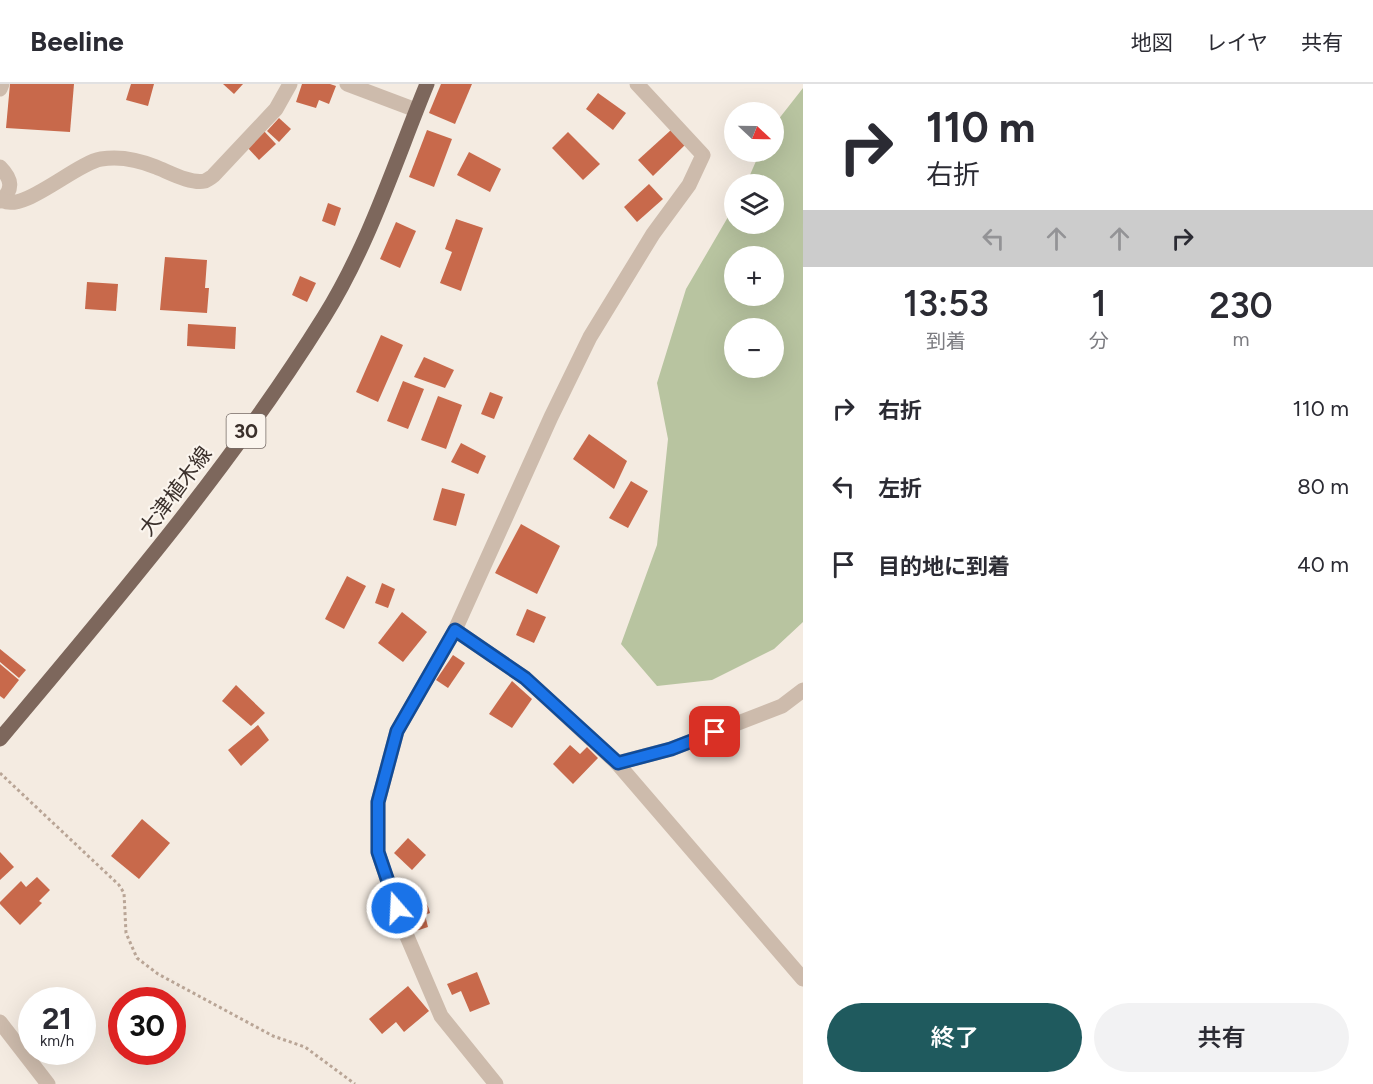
<!DOCTYPE html>
<html lang="ja">
<meta charset="utf-8">
<style>
body{margin:0;font-family:Figtree,"Noto Sans JP",sans-serif;background:#f2f2f3;color:#2b2b33;height:100vh;display:flex;flex-direction:column;font-size:22px;white-space:nowrap}
*{box-sizing:border-box;margin:0}
p{font-size:20px;color:#7c7c81}
.icon{flex:none;width:33px;height:33px;fill:none;stroke:currentColor;stroke-width:2;stroke-linecap:round;stroke-linejoin:round}
.map{position:relative;flex:1;overflow:hidden}
.drawer{display:flex;flex-direction:column;background:#fff;width:570px}
.drawer>*{flex:none}
.banner{background:#fff;color:#2b2b33;overflow:hidden}
.needle{width:39px;rotate:112deg}
.controls{position:absolute;left:724px;top:18px;display:grid;gap:12px}
.controls a{display:grid;place-items:center;width:60px;height:60px;border-radius:50%;background:#fff;box-shadow:0 6px 24px #0002;font-size:30px}
.speed{position:absolute;left:18px;top:903px;display:flex;gap:12px;font-size:30px;font-weight:700;text-align:center}
.speed>*{display:grid;place-content:center;width:78px;height:78px;border-radius:50%;background:#fff;box-shadow:0 6px 24px #0002;line-height:1}
.speed small{font-size:15px;font-weight:400}
.speed .limit{border:9px solid #d22;background:#fff;color:#111}
.pin{position:absolute;display:grid;place-items:center;width:51px;height:51px;color:#fff;margin:-26px;border-radius:12px;box-shadow:0 3px 9px #0006}
.me{position:absolute;width:66px;margin:-33px;rotate:341deg;stroke-linejoin:round;filter:drop-shadow(0 0 4px #0008)}
.turn{display:flex;align-items:center;gap:21px;height:126px;padding:0 24px;font-size:27px}
.turn .icon{width:78px;height:78px;stroke-width:2.5}
.turn b{display:block;font-size:42px;line-height:51px}
.lanes{display:flex;align-items:center;height:57px;padding:0 24px;background:#0003;justify-content:center;gap:30px;direction:ltr}
.lanes .off{opacity:.35}
.eta{display:flex;justify-content:space-evenly;align-items:center;height:102px;text-align:center}
.eta b{font-size:36px;font-weight:600;line-height:42px}
.button{display:flex;gap:12px;margin-top:auto;padding:12px 24px}
.button a{flex:1;height:69px;border-radius:36px;background:#1f5a5e;color:#fff;font-size:24px;font-weight:600;line-height:69px;text-align:center}
.button a+a{background:#f2f2f3;color:#2b2b33}
ul{padding:0;list-style:none}
li{display:flex;align-items:center;gap:18px;height:78px;padding:0 24px}
li div{flex:1}
li b{display:block;font-size:22px}
li em{font-style:normal}
header{display:flex;align-items:center;gap:36px;box-sizing:border-box;height:84px;padding:0 30px;background:#fff;border-bottom:2px solid #e1e1e2}
header strong{font-size:28px}
nav{display:flex;gap:33px;margin-inline-start:auto;font-size:21px}
main{display:flex;flex:1;min-height:0}
.map>svg:first-child{display:block}
.green{fill:#b8c4a0;fill-rule:evenodd}
.building{fill:#c8694b}
.lines{fill:none;stroke-linecap:round;stroke-linejoin:round}
.path{stroke:#b9a596;stroke-width:3;stroke-dasharray:3 3;stroke-linecap:butt}
.street{stroke:#cdbbac;stroke-width:15}
.primary{stroke:#7d675c;stroke-width:15}
.route-casing{stroke:#114b97;stroke-width:15}
.route{stroke:#1a73e8;stroke-width:10}
.labels{text-anchor:middle;dominant-baseline:central;stroke-width:4.5;stroke-linejoin:round;paint-order:stroke}
.shield{fill:#fbf5ee;stroke:#756b66;stroke-width:1.5}
.shield-label{font-size:20px;font-weight:bold;fill:#3b302b}
.street-label{font-size:21px;fill:#3b302b;stroke:#fbf5ee}
</style>
<header>
<strong>Beeline</strong>
<nav><a>地図</a><a>レイヤ</a><a>共有</a></nav>
</header>
<main>
<div class="map">
<svg width="803" height="1000" viewBox="0 0 803 1000">
<rect width="100%" height="100%" fill="#f4ebe1"/>
<path class="green" d="M803,4V538L774,565L712,596L657,602L621,560L657,461L668,355L657,299L686,205L735,121V140H774V100H746L760,68H774V41ZM735,172H774V212H735ZM735,244H774V284H735Z"/>
<g class="building">
<path d="M10,0H74L70,48L6,44Z"/>
<path d="M131,0H154L148,22L126,16Z"/>
<path d="M223,0H243L234,10Z"/>
<path d="M302,0H330L336,2L329,20L319,16L316,24L296,18Z"/>
<path d="M441,0H472L455,40L429,29Z"/>
<path d="M598,9L626,29L613,46L586,25Z"/>
<path d="M279,34L291,45L279,58L267,47Z"/>
<path d="M263,46L276,60L259,76L246,62Z"/>
<path d="M427,46L452,55L434,103L409,93Z"/>
<path d="M671,46L685,61L653,92L638,76Z"/>
<path d="M568,48L600,80L583,96L552,64Z"/>
<path d="M469,68L501,85L490,108L457,91Z"/>
<path d="M649,100L663,115L637,138L624,123Z"/>
<path d="M328,119L341,124L335,142L322,137Z"/>
<path d="M456,135L483,144L461,207L440,199L452,168L445,165Z"/>
<path d="M396,138L416,147L400,184L380,175Z"/>
<path d="M165,173L207,176L205,204H209L207,229L160,226Z"/>
<path d="M300,192L316,199L307,218L292,211Z"/>
<path d="M87,198L118,200L116,227L85,225Z"/>
<path d="M188,240L236,243L235,265L187,262Z"/>
<path d="M381,251L403,261L378,318L356,308Z"/>
<path d="M424,273L454,286L445,304L414,293Z"/>
<path d="M403,297L424,305L408,345L387,337Z"/>
<path d="M490,308L503,313L494,335L481,330Z"/>
<path d="M438,312L462,321L446,365L421,356Z"/>
<path d="M589,350L627,377L614,405L573,375Z"/>
<path d="M461,359L486,372L478,390L451,378Z"/>
<path d="M631,397L648,407L628,444L609,434Z"/>
<path d="M442,404L465,410L456,442L433,436Z"/>
<path d="M521,440L560,462L537,510L495,489Z"/>
<path d="M347,492L366,502L344,545L325,535Z"/>
<path d="M382,499L395,505L388,524L375,519Z"/>
<path d="M527,525L546,533L534,559L516,551Z"/>
<path d="M402,528L427,548L403,578L378,559Z"/>
<path d="M0,565L26,586L19,594L0,578Z"/>
<path d="M453,571L465,579L448,604L436,596Z"/>
<path d="M0,580L19,596L4,615L0,612Z"/>
<path d="M512,597L532,615L512,644L489,630Z"/>
<path d="M236,601L265,629L251,642L222,617Z"/>
<path d="M258,641L269,656L241,682L228,666Z"/>
<path d="M570,661L580,670L587,663L598,674L573,700L553,680Z"/>
<path d="M142,735L170,759L139,795L111,772Z"/>
<path d="M408,754L426,771L412,786L394,769Z"/>
<path d="M0,768L14,783L0,796Z"/>
<path d="M37,793L50,806L39,817L42,819L20,841L0,820V818L21,797L26,803Z"/>
<path d="M427,819L430,829L425,831L428,843L410,849L403,826Z"/>
<path d="M477,888L490,920L470,928L461,907L452,911L447,900Z"/>
<path d="M408,902L429,927L404,948L396,938L382,950L369,935Z"/>
</g>
<g class="lines">
<path class="path" d="M0,689L119,801L124,809L126,849L137,874L158,890L273,952L305,963L355,1000"/>
<g class="street">
<path d="M347,0L416,26"/>
<path d="M0,5L2,0"/>
<path d="M0,83C12,95 14,106 0,117"/>
<path d="M2,116C22,130 76,79 101,75C119,72 139,76 156,83C169,88 190,100 205,97C205,97 212,93 213,92L276,25L290,0"/>
<path d="M455,546L525,594L617,679L803,895"/>
<path d="M617,679L671,665L782,622L803,606"/>
<path d="M0,938L48,1000"/>
<path d="M496,1000L441,932L403,843L378,768V718L397,647L455,546L551,333L590,253L653,150L689,101L703,71L637,0"/>
</g>
<path class="primary" d="M0,655C114,519 230,384 324,233C369,161 395,78 427,0"/>
</g>
<g class="lines">
<g class="route-casing">
<path id="route" d="M397,824L378,768V718L397,647L455,546L525,594L618,679L671,665L715,648"/>
</g>
<use href="#route" class="route"/>
</g>
<g class="labels">
<rect class="shield" x="226.5" y="330" width="39" height="34" rx="4.5"/>
<g class="shield-label">
<text x="246" y="347">30</text>
</g>
<g class="street-label">
<text transform="translate(175 407) rotate(-53)">大津植木線</text>
</g>
</g>
</svg>
<div class="controls">
<a><svg class="needle" viewBox="-14 -14 28 28"><path d="M0-13l5 13h-10z" fill="#e53935"/><path d="M0 13l5-13h-10z" fill="#7c7c81"/></svg></a>
<a><svg class="icon" aria-label="layers" viewBox="0 0 24 24"><path d="M12 4l9 5-9 5-9-5zM3 14l9 5 9-5"/></svg></a>
<a>+</a>
<a>−</a>
</div>
<div class="speed"><div>21<small>km/h</small></div><div class="limit">30</div></div>
<div class="pin" style="left:715px;top:648px;background:#d93025"><svg class="icon" aria-label="arrive" viewBox="0 0 24 24"><path d="M6 21V4h12l-3 4 3 4H6"/></svg></div>
<svg class="me" style="left:397px;top:824px" viewBox="-20 -20 40 40"><circle r="17" fill="#1a73e8" stroke="#fff" stroke-width="3"/><path d="M0-11L8 9 0 5-8 9z" fill="#fff"/></svg>
</div>
<section class="drawer">
<div class="banner">
<div class="turn"><svg class="icon" aria-label="right" viewBox="0 0 24 24"><path d="M7 20v-9h11M14 6l5 5-5 5"/></svg><div><b>110 m</b>右折</div></div>
<div class="lanes"><svg class="icon off" aria-label="left" viewBox="0 0 24 24"><path d="M17 20v-9H6M10 6l-5 5 5 5"/></svg><svg class="icon off" aria-label="ahead" viewBox="0 0 24 24"><path d="M12 20V5M6 11l6-6 6 6"/></svg><svg class="icon off" aria-label="ahead" viewBox="0 0 24 24"><path d="M12 20V5M6 11l6-6 6 6"/></svg><svg class="icon" aria-label="right" viewBox="0 0 24 24"><path d="M7 20v-9h11M14 6l5 5-5 5"/></svg></div>
</div>
<div class="eta">
<div><b>13:53</b><p>到着</p></div>
<div><b>1</b><p>分</p></div>
<div><b>230</b><p>m</p></div>
</div>
<ul>
<li><svg class="icon" aria-label="right" viewBox="0 0 24 24"><path d="M7 20v-9h11M14 6l5 5-5 5"/></svg><div><b>右折</b></div><em>110 m</em></li>
<li><svg class="icon" aria-label="left" viewBox="0 0 24 24"><path d="M17 20v-9H6M10 6l-5 5 5 5"/></svg><div><b>左折</b></div><em>80 m</em></li>
<li><svg class="icon" aria-label="arrive" viewBox="0 0 24 24"><path d="M6 21V4h12l-3 4 3 4H6"/></svg><div><b>目的地に到着</b></div><em>40 m</em></li>
</ul>
<div class="button"><a>終了</a><a>共有</a></div>
</section>
</main>
